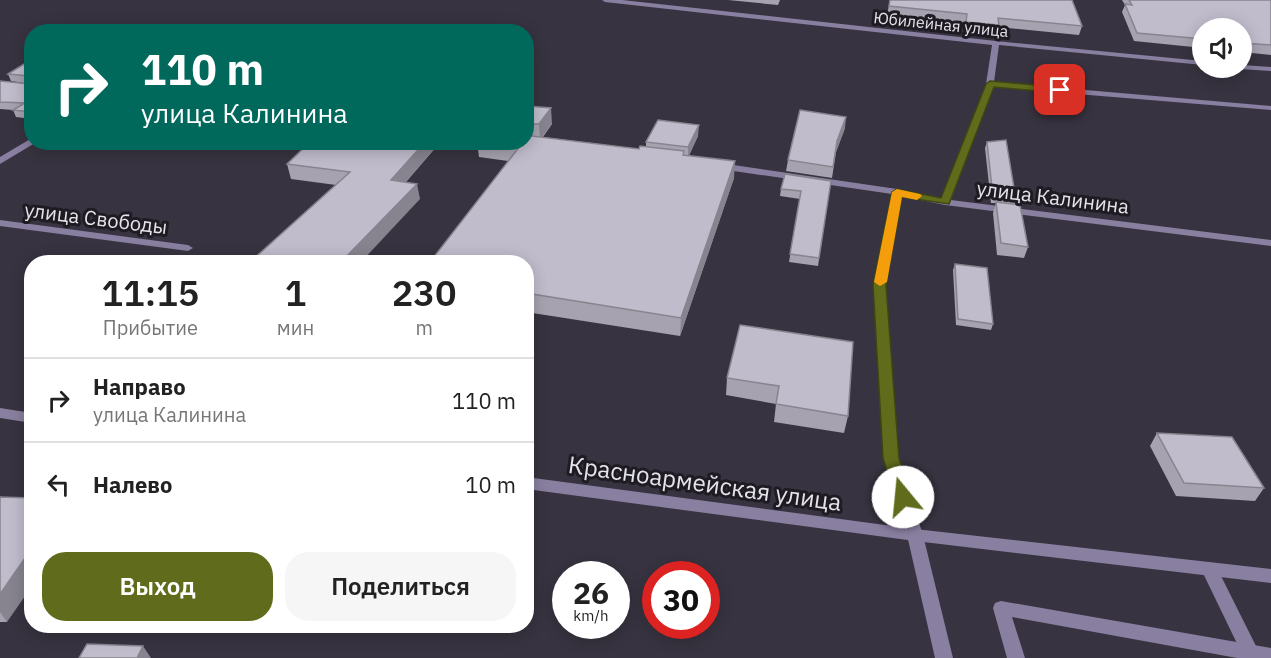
<!DOCTYPE html>
<html lang="ru">
<meta charset="utf-8">
<style>
body{margin:0;font-family:"IBM Plex Sans",sans-serif;background:#f6f6f6;color:#222;height:100vh;display:flex;flex-direction:column;font-size:22px;white-space:nowrap}
*{box-sizing:border-box;margin:0}
p{font-size:20px;color:#767676}
.icon{flex:none;width:33px;height:33px;fill:none;stroke:currentColor;stroke-width:2;stroke-linecap:round;stroke-linejoin:round}
.map{position:relative;flex:1;overflow:hidden}
.panel{position:absolute;left:24px;top:255px;width:510px;height:378px;display:flex;flex-direction:column;background:#fff;border-radius:24px;box-shadow:0 3px 15px #0003}
.panel>*{flex:none}
.top-card{position:absolute;left:24px;top:24px;width:510px;height:126px;border-radius:24px;box-shadow:0 3px 15px #0003;background:#00695c;color:#fff;overflow:hidden}
.buttons{position:absolute;left:1192px;top:18px;display:grid;gap:12px}
.buttons a{display:grid;place-items:center;width:60px;height:60px;border-radius:50%;background:#fff;box-shadow:0 3px 15px #0003;font-size:30px}
.speed{position:absolute;left:552px;top:561px;display:flex;gap:12px;font-size:30px;font-weight:700;text-align:center}
.speed>*{display:grid;place-content:center;width:78px;height:78px;border-radius:50%;background:#fff;box-shadow:0 3px 15px #0003;line-height:1}
.speed small{font-size:15px;font-weight:400}
.speed .limit{border:9px solid #d22;background:#fff;color:#111}
.pin{position:absolute;display:grid;place-items:center;width:51px;height:51px;color:#fff;margin:-26px;border-radius:12px;box-shadow:0 3px 9px #0006}
.me{position:absolute;width:66px;margin:-33px;rotate:343deg;stroke-linejoin:round;filter:drop-shadow(0 0 4px #0008)}
.turn{display:flex;align-items:center;gap:21px;height:126px;padding:0 18px;font-size:27px}
.turn .icon{width:78px;height:78px;stroke-width:2.5}
.turn b{display:block;font-size:42px;line-height:51px}
.eta{display:flex;justify-content:space-evenly;align-items:center;height:102px;text-align:center}
.eta b{font-size:36px;font-weight:600;line-height:42px}
.action{display:flex;gap:12px;margin-top:auto;padding:12px 18px}
.action a{flex:1;height:69px;border-radius:24px;background:#606c1b;color:#fff;font-size:24px;font-weight:600;line-height:69px;text-align:center}
.action a+a{background:#f6f6f6;color:#222}
ul{padding:0;list-style:none}
li{display:flex;align-items:center;gap:18px;height:84px;padding:0 18px;border-top:2px solid #e0e0e0}
li div{flex:1}
li b{display:block;font-size:22px}
li em{font-style:normal}
.map>svg:first-child{display:block}
.lines{fill:none;stroke-linecap:round;stroke-linejoin:round}
.service{fill:#897fa0;fill-rule:evenodd}
.pedestrian{fill:#897fa0;fill-rule:evenodd}
.minor{fill:#897fa0;fill-rule:evenodd}
.tertiary{fill:#897fa0;fill-rule:evenodd}
.wall{fill:#a6a2af}
.shaded-wall{fill:#87848f}
.building{fill:#c1bccc;stroke:#87848f;stroke-width:1.5}
.route{fill:#606c1b;stroke:#3e4612;stroke-width:1.5}
.slow{fill:#f59e0b}
.labels{text-anchor:middle;dominant-baseline:central;stroke-width:6;stroke-linejoin:round;paint-order:stroke}
.far-street-label{font-size:16px;fill:#e5e3eb;stroke:#1e1c22}
.street-label{font-size:20px;fill:#e5e3eb;stroke:#1e1c22}
.near-street-label{font-size:24px;fill:#e5e3eb;stroke:#1e1c22}
</style>
<div class="map">
<svg width="1271" height="658" viewBox="0 0 1271 658">
<rect width="100%" height="100%" fill="#373340"/>
<g class="lines">
<path class="service" d="M1209,562L1215,564L1262,658H1244L1201,569L1203,564Z"/>
<path class="pedestrian" d="M1001,601L1271,648V658H1237L1012,617L1025,658H1007L993,608L995,603Z"/>
<g class="minor">
<path d="M602,0H622L996,41L1203,61V65L999,45L994,82L1271,106V110L993,87L951,200L1271,240V246L945,205L901,196L886,285L898,458L923,535L953,658H935L907,535L884,458L874,285L892,194L720,169L715,166L720,163L897,189L942,198L986,84L992,45L605,2Z"/>
<path d="M1242,65L1271,67V71L1239,69L1242,68Z"/>
<path d="M32,138V142L35,143L0,164V157Z"/>
<path d="M0,220L188,245L193,248L188,251L0,226Z"/>
</g>
<g class="tertiary">
<path d="M0,408L32,413V423L0,418Z"/>
<path d="M526,477L915,529L1271,569V583L915,541L526,489Z"/>
</g>
</g>
<g class="wall">
<path d="M728,0H780L778,5Z"/>
<path d="M890,0L1082,26L1079,35L998,27L996,34L964,31V23L887,15Z"/>
<path d="M1122,0H1271V55L1242,52V28H1203V48L1134,41L1122,12L1125,5Z"/>
<path d="M32,61V119L16,117L13,110L0,109V81L30,84L11,81L8,74Z"/>
<path d="M526,106L552,124L543,137L639,149L646,147V142L698,136L689,155L734,178L680,336L526,312V262L508,161L479,157L477,142H526Z"/>
<path d="M845,128L836,152L832,178L786,171L788,160Z"/>
<path d="M189,142H207L204,144Z"/>
<path d="M987,142L1016,200L1015,204L1028,247L1024,258L997,255L993,213L996,203H991L985,148Z"/>
<path d="M437,146L406,182L420,199L336,185L291,179L287,164Z"/>
<path d="M831,181L818,266L789,262L800,199L780,196L781,189Z"/>
<path d="M955,264L993,324L991,330L956,325L953,270Z"/>
<path d="M740,325L848,416L844,433L774,422L776,404L726,395L727,378Z"/>
<path d="M1157,433L1264,488L1255,501L1176,496L1150,446Z"/>
<path d="M0,497L7,622H0Z"/>
</g>
<g class="shaded-wall">
<path d="M551,108L552,124L540,140L539,124Z"/>
<path d="M846,117L845,128L836,152L837,141Z"/>
<path d="M699,125L698,136L688,158V147Z"/>
<path d="M425,142H436L437,146L394,195L391,180Z"/>
<path d="M735,161L734,178L680,336L681,318Z"/>
<path d="M417,184L420,199L361,262H341Z"/>
<path d="M32,548V586L7,622L0,612V594Z"/>
<path d="M143,646L151,658H137Z"/>
</g>
<g class="building">
<path d="M890,0H1072L1082,26L998,18L999,25L966,22L967,14L889,6Z"/>
<path d="M1129,0H1271V45L1242,43V28H1203V39L1137,33L1125,4L1132,5Z"/>
<path d="M29,61H32V112L13,110L25,103L0,102V81L30,84L29,76L8,74Z"/>
<path d="M526,106L551,108L539,124H526Z"/>
<path d="M800,110L846,117L837,141L833,167L788,160Z"/>
<path d="M658,120L699,125L688,147L646,142Z"/>
<path d="M526,133L532,134L531,136L639,149L640,146L684,151L683,155L735,161L681,318L526,293V262H430L520,146L490,142H526Z"/>
<path d="M1006,140L1016,200L993,197L987,142Z"/>
<path d="M310,142H425L391,180L417,184L341,262H250L350,172L287,164Z"/>
<path d="M785,174L831,181L819,258L790,254L801,191L781,189Z"/>
<path d="M996,202L1020,205L1028,247L1001,243Z"/>
<path d="M955,264L987,268L993,324L958,319Z"/>
<path d="M740,325L853,342L848,416L776,404L779,386L727,378Z"/>
<path d="M1157,433L1232,437L1264,488L1184,483Z"/>
<path d="M0,497L32,498V548L0,594Z"/>
<path d="M87,644L143,646L137,658H79Z"/>
</g>
<path class="route" d="M990,81L1060,87L1065,90L1060,93L994,87L949,204L902,197L886,285L899,458L911,497L909,501L903,503L897,501L895,497L883,458L873,285L892,192L897,189L941,198L986,84Z"/>
<path class="slow" d="M897,189L920,194L922,196L917,200L902,197L887,282L880,286L874,282L892,192Z"/>
<g class="labels">
<g class="far-street-label">
<text transform="translate(941 24) rotate(6)">Юбилейная улица</text>
</g>
<g class="street-label">
<text transform="translate(1053 197) rotate(7)">улица Калинина</text>
<text transform="translate(96 218) rotate(7)">улица Свободы</text>
</g>
<g class="near-street-label">
<text transform="translate(705 483) rotate(8)">Красноармейская улица</text>
</g>
</g>
</svg>
<div class="buttons">
<a><svg class="icon" aria-label="sound" viewBox="0 0 24 24"><path d="M4 9h4l5-4v14l-5-4H4zM17 9q2 3 0 6"/></svg></a>
</div>
<div class="speed"><div>26<small>km/h</small></div><div class="limit">30</div></div>
<div class="pin" style="left:1060px;top:90px;background:#d93025"><svg class="icon" aria-label="arrive" viewBox="0 0 24 24"><path d="M6 21V4h12l-3 4 3 4H6"/></svg></div>
<svg class="me" style="left:903px;top:497px" viewBox="-20 -20 40 40"><circle r="19" fill="#fff"/><path d="M0-13L10 11 0 6-10 11z" fill="#606c1b"/></svg>
<div class="top-card">
<div class="turn"><svg class="icon" aria-label="right" viewBox="0 0 24 24"><path d="M7 20v-9h11M14 6l5 5-5 5"/></svg><div><b>110 m</b>улица Калинина</div></div>
</div>
<section class="panel">
<div class="eta">
<div><b>11:15</b><p>Прибытие</p></div>
<div><b>1</b><p>мин</p></div>
<div><b>230</b><p>m</p></div>
</div>
<ul>
<li><svg class="icon" aria-label="right" viewBox="0 0 24 24"><path d="M7 20v-9h11M14 6l5 5-5 5"/></svg><div><b>Направо</b><p>улица Калинина</p></div><em>110 m</em></li>
<li><svg class="icon" aria-label="left" viewBox="0 0 24 24"><path d="M17 20v-9H6M10 6l-5 5 5 5"/></svg><div><b>Налево</b></div><em>10 m</em></li>
</ul>
<div class="action"><a>Выход</a><a>Поделиться</a></div>
</section>
</div>
